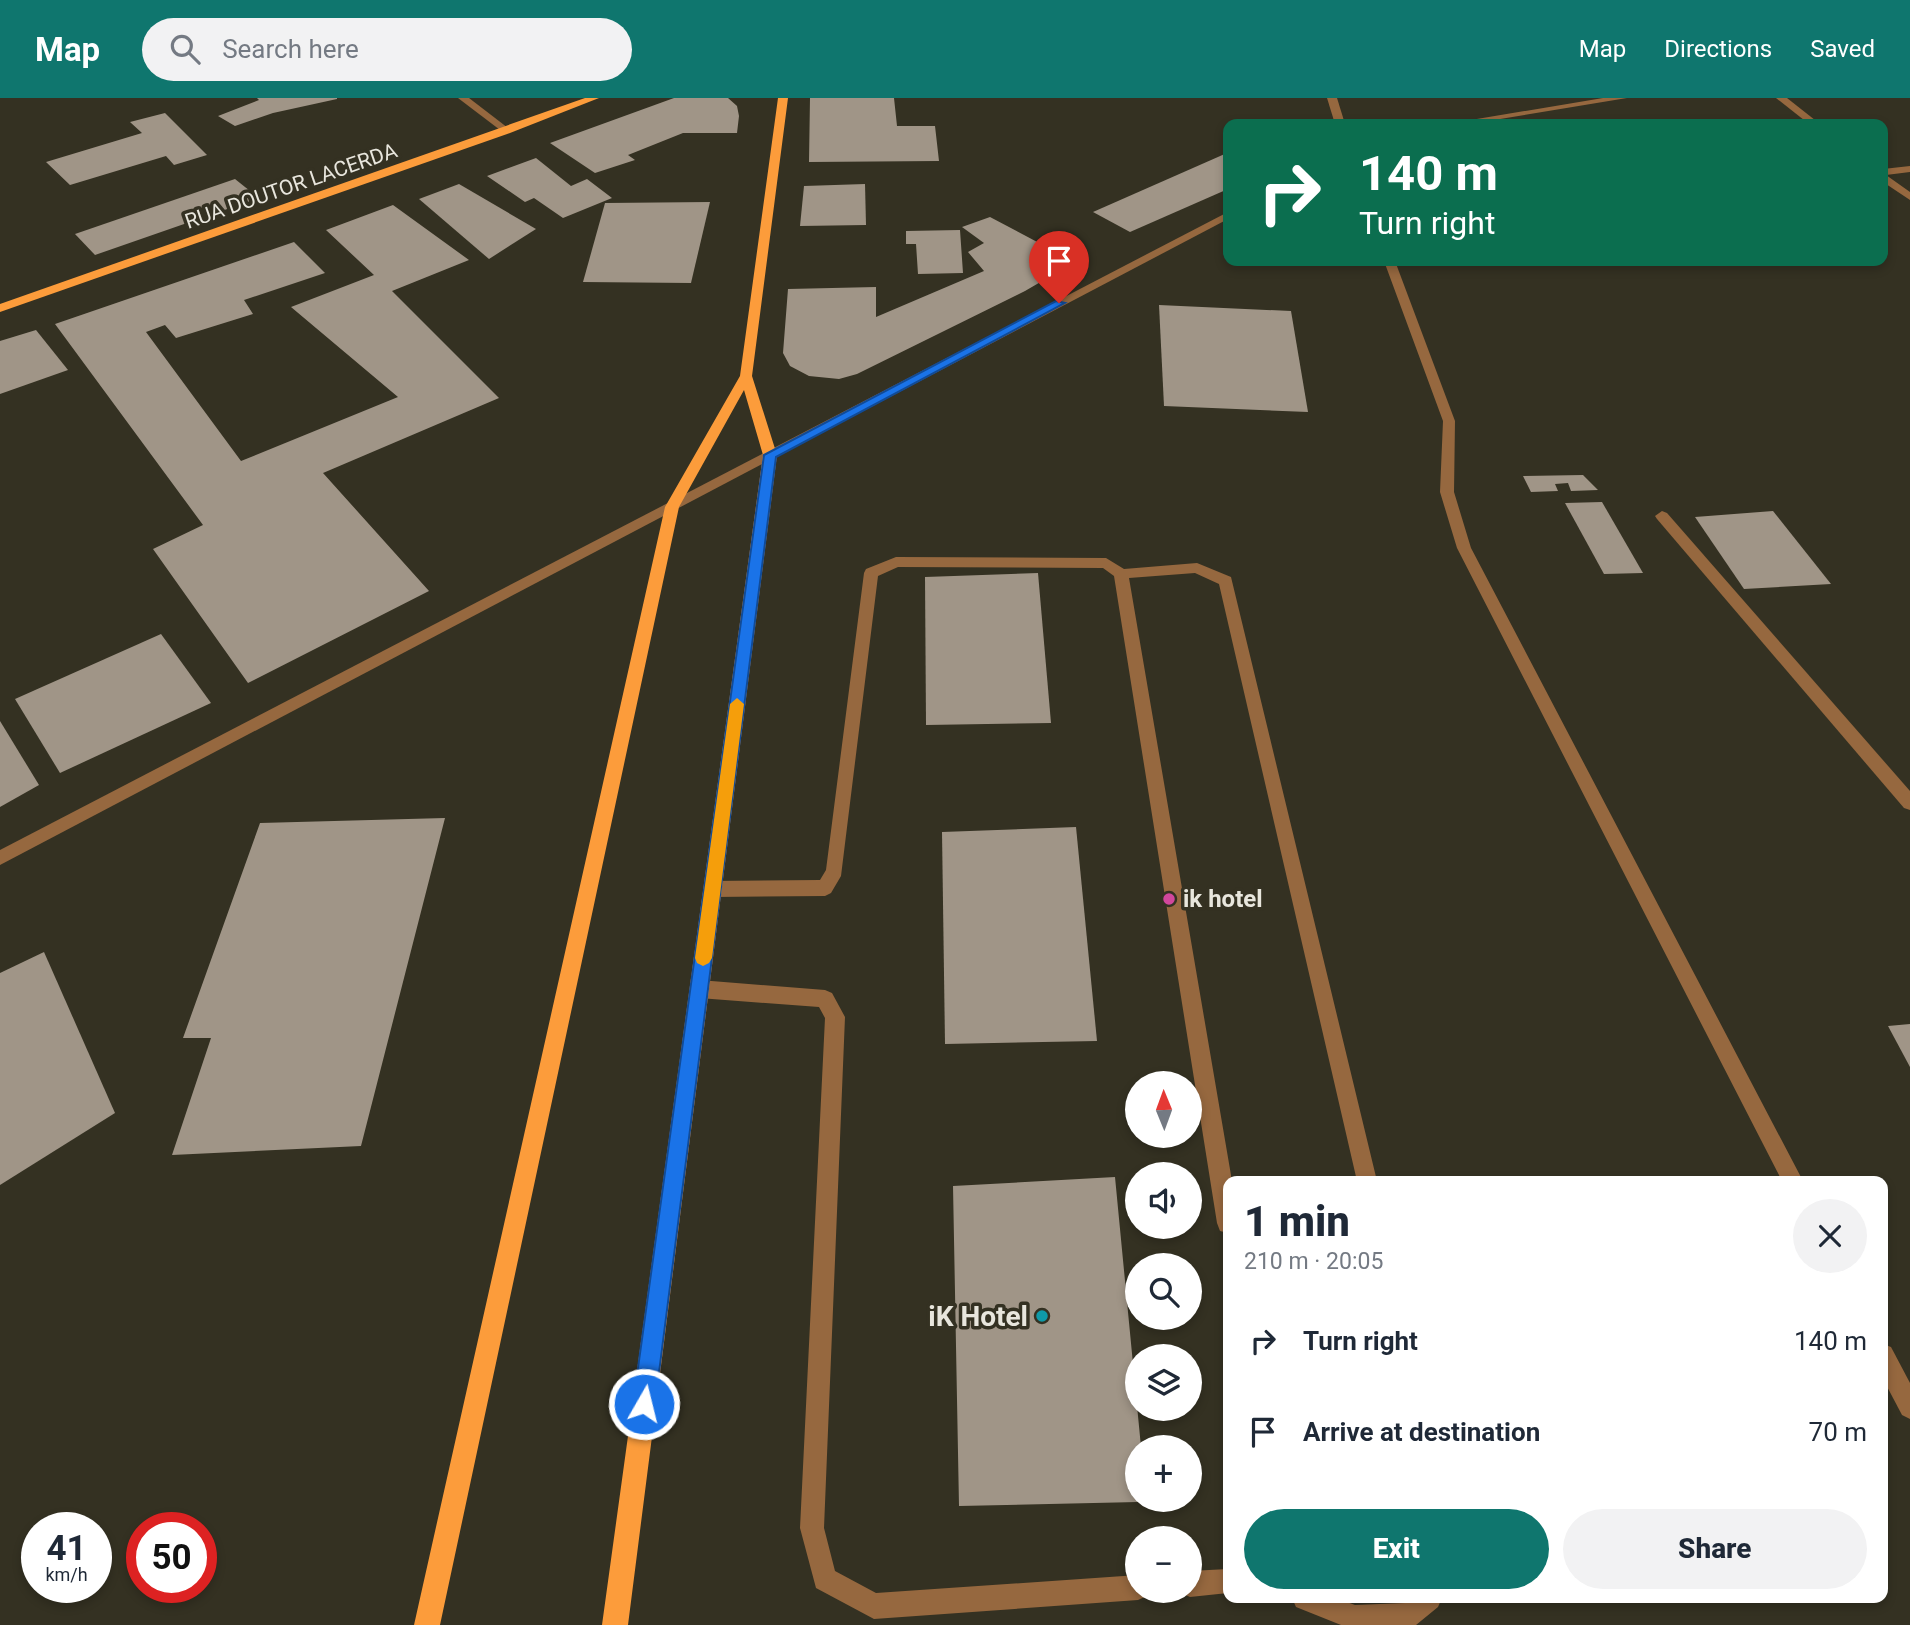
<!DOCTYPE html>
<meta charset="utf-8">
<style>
body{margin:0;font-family:Roboto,sans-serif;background:#f2f2f3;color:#1f2937;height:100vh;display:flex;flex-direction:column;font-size:26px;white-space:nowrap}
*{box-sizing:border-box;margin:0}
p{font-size:23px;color:#747a83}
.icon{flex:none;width:38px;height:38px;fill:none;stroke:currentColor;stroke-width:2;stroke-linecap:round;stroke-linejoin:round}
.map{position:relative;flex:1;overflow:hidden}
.panel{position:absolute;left:1223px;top:1078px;width:665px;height:427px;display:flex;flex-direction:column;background:#fff;border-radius:14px;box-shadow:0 4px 10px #0003}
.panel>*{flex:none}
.hud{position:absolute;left:1223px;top:21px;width:665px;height:147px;border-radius:14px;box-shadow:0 4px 10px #0003;background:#0b6e4f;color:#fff;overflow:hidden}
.needle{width:46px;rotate:359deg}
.controls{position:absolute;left:1125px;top:973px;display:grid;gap:14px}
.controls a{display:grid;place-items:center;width:77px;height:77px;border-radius:50%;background:#fff;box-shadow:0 4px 10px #0003;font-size:35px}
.speed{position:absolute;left:21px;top:1414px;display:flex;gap:14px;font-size:35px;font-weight:700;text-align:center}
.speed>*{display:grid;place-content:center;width:91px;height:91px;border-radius:50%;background:#fff;box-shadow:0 4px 10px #0003;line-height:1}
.speed small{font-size:18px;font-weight:400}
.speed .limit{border:10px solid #d22;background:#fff;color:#111}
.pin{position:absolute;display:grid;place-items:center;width:60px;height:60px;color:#fff;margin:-72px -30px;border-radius:50% 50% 50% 0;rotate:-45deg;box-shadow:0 0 7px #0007}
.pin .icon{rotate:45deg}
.me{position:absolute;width:77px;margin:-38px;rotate:8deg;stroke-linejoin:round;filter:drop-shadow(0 0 5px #0008)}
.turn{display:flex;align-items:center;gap:24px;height:147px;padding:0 21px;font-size:32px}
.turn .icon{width:91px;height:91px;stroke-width:2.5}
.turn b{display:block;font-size:49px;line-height:60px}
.round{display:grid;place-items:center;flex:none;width:74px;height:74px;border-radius:37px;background:#f2f2f3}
.summary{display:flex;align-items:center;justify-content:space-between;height:119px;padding:0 21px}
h1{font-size:42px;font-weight:800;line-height:52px}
.cta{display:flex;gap:14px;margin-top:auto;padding:14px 21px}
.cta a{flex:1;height:80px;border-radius:42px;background:#0f766e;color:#fff;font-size:28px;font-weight:800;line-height:80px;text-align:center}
.cta a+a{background:#f2f2f3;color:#1f2937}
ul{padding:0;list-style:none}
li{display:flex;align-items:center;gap:21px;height:91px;padding:0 21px}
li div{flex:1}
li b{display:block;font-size:26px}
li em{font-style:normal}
header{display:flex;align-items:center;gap:42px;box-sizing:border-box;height:98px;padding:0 35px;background:#0f766e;color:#fff}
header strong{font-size:33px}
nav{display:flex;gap:38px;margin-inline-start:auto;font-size:24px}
.search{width:490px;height:63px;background:#f2f2f3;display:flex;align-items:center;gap:18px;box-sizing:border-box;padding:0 24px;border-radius:38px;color:#747a83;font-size:26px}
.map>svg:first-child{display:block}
.building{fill:#a09587}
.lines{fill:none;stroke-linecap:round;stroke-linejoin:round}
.minor{fill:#96683f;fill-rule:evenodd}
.major{fill:#fc9c3b;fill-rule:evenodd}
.route{fill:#1a73e8;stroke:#114b97;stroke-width:2}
.slow{fill:#f59e0b}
.hotel-dot{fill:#d1479c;stroke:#343122;stroke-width:2.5}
.culture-dot{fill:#0f9aa8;stroke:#343122;stroke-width:2.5}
.labels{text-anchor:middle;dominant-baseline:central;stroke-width:7;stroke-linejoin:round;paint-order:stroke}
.far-street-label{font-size:21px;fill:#e8e6dd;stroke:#343122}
.poi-label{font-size:24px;font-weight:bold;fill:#e8e6dd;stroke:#343122;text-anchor:start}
.near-poi-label{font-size:28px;font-weight:bold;fill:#e8e6dd;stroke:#343122;text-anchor:end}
</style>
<header>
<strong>Map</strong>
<div class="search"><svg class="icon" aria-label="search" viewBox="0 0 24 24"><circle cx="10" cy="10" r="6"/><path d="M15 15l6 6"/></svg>Search here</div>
<nav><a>Map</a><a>Directions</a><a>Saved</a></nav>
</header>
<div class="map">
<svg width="1910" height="1527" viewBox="0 0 1910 1527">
<rect width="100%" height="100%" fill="#343122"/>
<g class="building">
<path d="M257,0H337V1L273,15L235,28L218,18L259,2Z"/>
<path d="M674,0H728L737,8L739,18L737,35H683L628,57L635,62L595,75L550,45Z"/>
<path d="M810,0H894L897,28H935L939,63L809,64Z"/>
<path d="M165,15L207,57L174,67L166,58L70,87L46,64L142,35L130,24Z"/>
<path d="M1227,55L1228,91L1130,134L1093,114Z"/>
<path d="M536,60L571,88L587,81L612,100L563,120L534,100L525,104L487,78Z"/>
<path d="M235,81L259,100L95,157L75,136Z"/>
<path d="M459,86L536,131L489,161L419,101Z"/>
<path d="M865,86L866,127L800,128L804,88Z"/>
<path d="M710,104L691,185L583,184L605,105Z"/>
<path d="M393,107L469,162L392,193L499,300L323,375L429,493L248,585L153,451L203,427L55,226L294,144L325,175L244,202L253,216L176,240L165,227L146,234L241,363L398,299L291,209L374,177L326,132Z"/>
<path d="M990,119L1075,164L1025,193L857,276L839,281L809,278L790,268L783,255L788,191L876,189V219L984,173L968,154L984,145L962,129Z"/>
<path d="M960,132L963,175L918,176L916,146H906V133Z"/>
<path d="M1159,207L1291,213L1308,314L1164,308Z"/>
<path d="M36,232L68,272L0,296V243Z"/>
<path d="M1583,377L1598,392L1571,393L1568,385L1555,386L1558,393L1531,394L1523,378Z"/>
<path d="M1602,404L1643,475L1604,476L1565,405Z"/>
<path d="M1773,413L1831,486L1744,491L1695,419Z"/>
<path d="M1038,475L1051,625L926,627L925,479Z"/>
<path d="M161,536L211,605L60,675L15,601Z"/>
<path d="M0,623L39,687L0,709Z"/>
<path d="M445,720L361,1048L172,1057L211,940H183L260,725Z"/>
<path d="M1076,729L1097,943L945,946L942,734Z"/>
<path d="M44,854L115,1015L0,1087V875Z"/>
<path d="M1910,926V969L1888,928Z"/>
<path d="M1115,1079L1141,1349H1138V1404L959,1408L953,1088Z"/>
</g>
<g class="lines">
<g class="minor">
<path d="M458,0H469L512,33L504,35Z"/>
<path d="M1327,0H1337L1345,26H1335Z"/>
<path d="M1603,0H1627L1470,26H1447Z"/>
<path d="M1776,0H1787L1820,26H1809Z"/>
<path d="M1910,68V74L1886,77L1910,94V102L1883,84V71Z"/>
<path d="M1228,114V121L0,767V752Z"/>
<path d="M1384,163H1395L1455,323L1454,394L1471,450L1803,1083H1782L1457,450L1440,394L1443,323Z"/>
<path d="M1662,413L1667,415L1910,693V712L1904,710L1657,421L1655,418Z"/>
<path d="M896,459L1106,460L1124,471L1197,465L1231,479L1377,1083H1357L1219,486L1195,475L1129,480L1232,1083H1228V1135L1220,1133L1217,1125L1114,478L1103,470L898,469L878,478L841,778L831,795L825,798L712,799L706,796L703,791L706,786L712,783L820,782L826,772L864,475L866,471Z"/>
<path d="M699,882L825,892L832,895L845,919L824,1430L835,1473L876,1495L1138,1477V1493H1149L1147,1498L1138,1502L874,1521L816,1490L800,1430L825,920L819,909L699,900L692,897L690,891L692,885Z"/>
<path d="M1883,1246L1891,1249L1910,1285V1321L1902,1317L1883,1281Z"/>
<path d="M1228,1471V1495L1190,1499L1181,1495L1180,1493H1190V1473Z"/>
<path d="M1292,1500H1336L1355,1507L1405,1505L1410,1500H1442L1438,1509L1416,1527H1341L1296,1509Z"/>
</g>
<g class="major">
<path d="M585,0H599L510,35L0,214V206Z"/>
<path d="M778,0H788L752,278L777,357L628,1527H602L763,357L744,292L679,409L440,1527H414L665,409L740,278Z"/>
</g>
</g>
<path class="route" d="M1056,203L1065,205L776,359L655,1306L651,1313L644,1316L637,1313L633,1306L764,357Z"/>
<path class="slow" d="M737,600L744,606L712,860L709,865L703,868L697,865L695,860L730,606Z"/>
<circle class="hotel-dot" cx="1169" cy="801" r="7"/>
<circle class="culture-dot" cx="1042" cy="1218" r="7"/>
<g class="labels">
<g class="far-street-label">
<text transform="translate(291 88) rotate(-19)">RUA DOUTOR LACERDA</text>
</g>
<g class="poi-label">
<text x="1183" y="801">ik hotel</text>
</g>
<g class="near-poi-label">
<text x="1028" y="1218">iK Hotel</text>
</g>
</g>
</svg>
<div class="controls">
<a><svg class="needle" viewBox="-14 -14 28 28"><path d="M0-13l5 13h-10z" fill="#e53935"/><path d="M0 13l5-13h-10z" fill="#747a83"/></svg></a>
<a><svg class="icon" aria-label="sound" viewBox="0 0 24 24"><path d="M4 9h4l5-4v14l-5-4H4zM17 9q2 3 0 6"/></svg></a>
<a><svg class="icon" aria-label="search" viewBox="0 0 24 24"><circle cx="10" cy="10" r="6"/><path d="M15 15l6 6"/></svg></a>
<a><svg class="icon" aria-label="layers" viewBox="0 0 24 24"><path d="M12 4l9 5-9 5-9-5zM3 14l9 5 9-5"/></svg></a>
<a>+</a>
<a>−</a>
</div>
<div class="speed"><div>41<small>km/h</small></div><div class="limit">50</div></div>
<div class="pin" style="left:1059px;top:205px;background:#d93025"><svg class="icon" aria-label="arrive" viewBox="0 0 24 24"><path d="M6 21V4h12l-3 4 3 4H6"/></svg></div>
<svg class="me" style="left:644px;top:1306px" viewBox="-20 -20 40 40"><circle r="17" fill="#1a73e8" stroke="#fff" stroke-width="3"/><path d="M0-11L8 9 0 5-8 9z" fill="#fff"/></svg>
<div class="hud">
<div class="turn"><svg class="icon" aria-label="right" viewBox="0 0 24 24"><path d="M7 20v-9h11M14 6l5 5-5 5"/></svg><div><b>140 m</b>Turn right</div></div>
</div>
<section class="panel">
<div class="summary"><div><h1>1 min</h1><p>210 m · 20:05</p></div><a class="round"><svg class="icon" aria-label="close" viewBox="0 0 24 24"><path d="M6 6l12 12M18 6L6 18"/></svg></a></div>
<ul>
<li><svg class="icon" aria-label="right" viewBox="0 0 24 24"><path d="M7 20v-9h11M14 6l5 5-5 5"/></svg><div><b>Turn right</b></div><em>140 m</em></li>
<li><svg class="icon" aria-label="arrive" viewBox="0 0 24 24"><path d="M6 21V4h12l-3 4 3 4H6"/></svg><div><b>Arrive at destination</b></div><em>70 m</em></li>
</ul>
<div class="cta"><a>Exit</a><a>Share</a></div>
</section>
</div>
